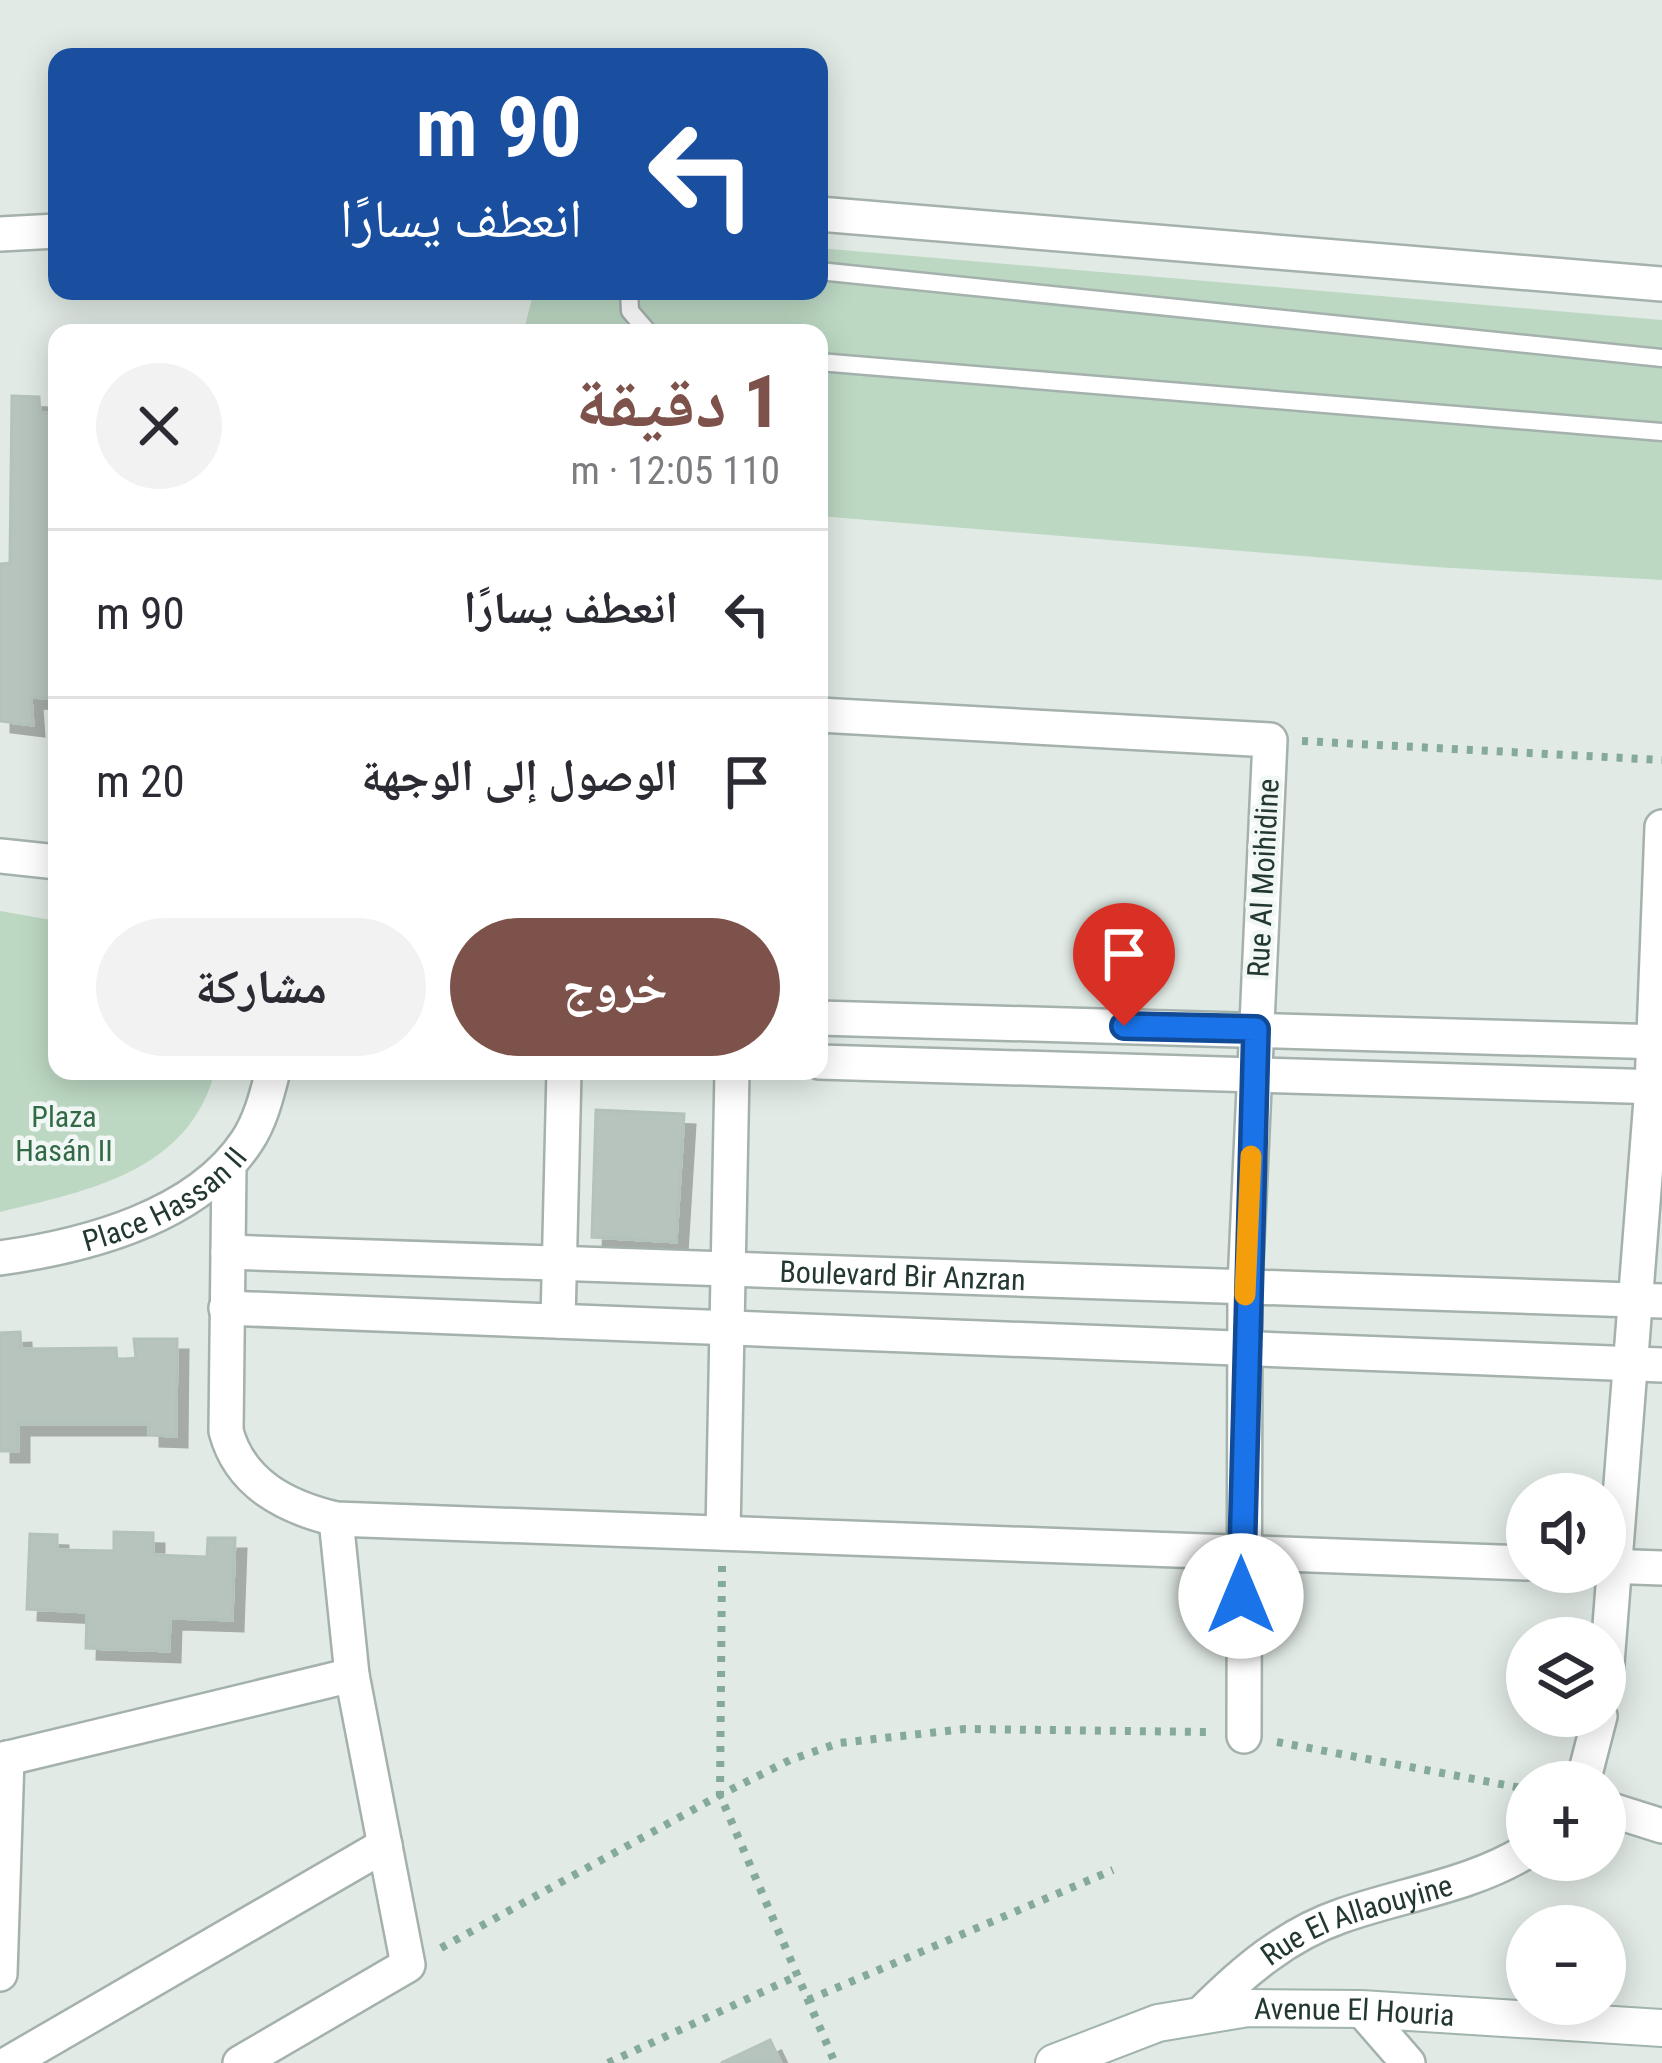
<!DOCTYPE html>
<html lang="ar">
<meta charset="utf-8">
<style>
body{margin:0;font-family:"Roboto Condensed","Noto Naskh Arabic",sans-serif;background:#f2f2f3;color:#2b2b33;direction:rtl;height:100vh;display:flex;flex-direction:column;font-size:45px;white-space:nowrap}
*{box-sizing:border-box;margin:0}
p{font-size:39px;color:#7c7c81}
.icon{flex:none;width:66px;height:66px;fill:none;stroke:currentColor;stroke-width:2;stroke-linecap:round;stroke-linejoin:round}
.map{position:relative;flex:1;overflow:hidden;direction:ltr}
.details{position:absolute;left:48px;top:324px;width:780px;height:756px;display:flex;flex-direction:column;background:#fff;border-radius:24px;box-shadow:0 6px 30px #0003;direction:rtl}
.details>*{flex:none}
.guide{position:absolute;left:48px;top:48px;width:780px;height:252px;border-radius:24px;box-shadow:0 6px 30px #0003;direction:rtl;background:#1a4fa0;color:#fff;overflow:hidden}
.controls{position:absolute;left:1506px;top:1473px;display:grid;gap:24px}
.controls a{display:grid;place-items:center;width:120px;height:120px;border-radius:50%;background:#fff;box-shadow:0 6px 30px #0003;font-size:60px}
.pin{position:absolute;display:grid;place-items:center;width:102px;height:102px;color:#fff;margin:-123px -51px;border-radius:50% 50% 50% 0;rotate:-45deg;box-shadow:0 0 12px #0007}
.pin .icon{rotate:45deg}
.me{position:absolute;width:132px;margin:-66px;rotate:0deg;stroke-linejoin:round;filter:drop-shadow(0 0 9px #0008)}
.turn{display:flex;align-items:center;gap:42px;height:252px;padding:0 48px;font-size:54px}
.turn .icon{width:156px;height:156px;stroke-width:2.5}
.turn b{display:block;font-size:84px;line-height:102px}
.round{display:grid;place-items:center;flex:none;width:126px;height:126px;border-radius:63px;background:#f2f2f3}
.summary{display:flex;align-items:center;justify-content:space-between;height:204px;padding:0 48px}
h1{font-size:72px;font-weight:800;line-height:90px;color:#7d524a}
.cta{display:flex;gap:24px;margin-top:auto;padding:24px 48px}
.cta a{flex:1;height:138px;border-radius:72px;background:#7d524a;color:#fff;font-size:48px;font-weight:800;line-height:138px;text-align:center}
.cta a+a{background:#f2f2f3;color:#2b2b33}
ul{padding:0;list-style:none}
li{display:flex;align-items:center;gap:36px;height:168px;padding:0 48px;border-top:3px solid #e1e1e2}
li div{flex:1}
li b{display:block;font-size:45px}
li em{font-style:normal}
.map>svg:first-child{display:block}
.park{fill:#bcd8c3}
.building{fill:#b7c4be;stroke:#b4c2bc;stroke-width:3;filter:url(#shadow)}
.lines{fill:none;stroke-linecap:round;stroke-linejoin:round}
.lane-casing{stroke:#a4b1ac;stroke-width:21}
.street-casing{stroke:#a4b1ac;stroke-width:38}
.secondary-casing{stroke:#a1b4ad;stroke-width:40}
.path{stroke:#85aa9d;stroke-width:8;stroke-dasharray:6 9;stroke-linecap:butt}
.lane{stroke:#fff;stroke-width:16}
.street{stroke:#fff;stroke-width:33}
.secondary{stroke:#fff;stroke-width:36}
.route-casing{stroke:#114b97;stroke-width:30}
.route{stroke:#1a73e8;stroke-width:21}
.slow{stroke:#f59e0b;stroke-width:21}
.labels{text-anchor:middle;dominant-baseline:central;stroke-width:9;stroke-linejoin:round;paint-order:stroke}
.street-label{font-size:30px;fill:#233832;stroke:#f1f7f4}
.park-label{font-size:30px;fill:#326a46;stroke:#f1f7f4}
</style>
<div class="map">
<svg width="1662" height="2063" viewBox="0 0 1662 2063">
<defs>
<filter id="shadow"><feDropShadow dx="11" dy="11" stdDeviation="0" flood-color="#0004"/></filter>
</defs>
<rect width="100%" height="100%" fill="#e1eae5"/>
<g class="park">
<path d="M819,248L1662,320V580L1435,567L819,516V333H523L534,291H819Z"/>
<path d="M0,911L57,921V1071H215C189,1172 87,1191 0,1212Z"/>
</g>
<g class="building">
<path d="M12,396L39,397L40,413L57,414V699L31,697L33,725L0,721V564L10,563Z"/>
<path d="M596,1110L684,1114L676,1242L592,1237Z"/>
<path d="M20,1332L21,1349L116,1348L117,1360L136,1358L134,1339H177L176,1436L149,1435V1424H18V1451H0V1333Z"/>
<path d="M114,1532L153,1533V1555L207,1557L208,1538H235L232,1620L170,1618L169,1651L86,1648L87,1612L27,1609L30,1534L57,1535V1550L114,1551Z"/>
<path d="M770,2040L781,2063H721Z"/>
</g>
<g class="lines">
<g class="lane-casing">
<g id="lane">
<path d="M819,271L1662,358"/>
<path d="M629,291L630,311L649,333"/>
<path d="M819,362L1662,432"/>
</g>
</g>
<g class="street-casing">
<g id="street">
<path d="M819,214L1662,284"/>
<path d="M0,234L57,231"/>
<path d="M819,715L1270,740L1245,1285L1244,1736"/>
<path d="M0,856L57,862"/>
<path d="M819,1018L1662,1042"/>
<path d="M819,1062L1662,1087"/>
<path d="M229,1165L226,1431C240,1484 286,1507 336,1519L1527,1563"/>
<path id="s1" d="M228,1252L1662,1301"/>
<path id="s2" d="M0,1258C85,1246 197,1217 247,1141C261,1120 267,1094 273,1071"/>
<path d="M226,1308L1662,1365"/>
<path d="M558,1321L564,1071"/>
<path d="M723,1533L732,1071"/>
<path d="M1605,1566L1662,1568"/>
<path d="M1605,1689L1652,1087L1662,827"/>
<path d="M0,1760L352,1675L336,1519"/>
<path d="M1583,1782L1600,1716"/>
<path d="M1605,1808L1662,1826"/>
<path d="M0,1974L7,1758"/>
<path d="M1361,2009L1408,2063"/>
<path id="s3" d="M1203,2012C1243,1972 1286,1935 1341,1916C1403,1894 1470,1886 1527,1851"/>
<path d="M9,2063L385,1845"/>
<path d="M240,2063L408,1965L352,1675"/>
</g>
</g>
<g class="secondary-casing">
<g id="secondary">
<path id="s4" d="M1054,2063L1158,2023L1248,2008L1361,2009L1662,2028"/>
</g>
</g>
<g class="path">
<path d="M1302,741L1662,760"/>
<path d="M722,1566L720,1795L835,2063"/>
<path d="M1277,1742L1527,1789"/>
<path d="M441,1948L720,1795L790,1760L839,1743L965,1729L1209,1732"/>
<path d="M808,2000L1113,1870"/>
<path d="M608,2063L797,1976"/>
</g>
<use href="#lane" class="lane"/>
<use href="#street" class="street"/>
<use href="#secondary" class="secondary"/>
</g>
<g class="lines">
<g class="route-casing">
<path id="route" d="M1124,1026L1256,1029L1241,1596"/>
</g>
<use href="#route" class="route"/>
<path class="slow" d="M1245,1295L1251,1156"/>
</g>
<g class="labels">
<g class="street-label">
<text transform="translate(1263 878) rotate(-87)">Rue Al Moihidine</text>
<text stroke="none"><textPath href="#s2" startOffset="177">Place Hassan II</textPath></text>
<text stroke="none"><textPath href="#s1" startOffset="675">Boulevard Bir Anzran</textPath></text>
<text stroke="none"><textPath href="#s3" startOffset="183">Rue El Allaouyine</textPath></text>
<text stroke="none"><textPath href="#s4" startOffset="309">Avenue El Houria</textPath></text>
</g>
<g class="park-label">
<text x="64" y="1116">Plaza<tspan x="64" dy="34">Hasán II</tspan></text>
</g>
</g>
</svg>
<div class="controls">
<a><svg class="icon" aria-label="sound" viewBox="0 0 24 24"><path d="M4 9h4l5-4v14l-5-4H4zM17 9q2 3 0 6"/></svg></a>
<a><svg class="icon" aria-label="layers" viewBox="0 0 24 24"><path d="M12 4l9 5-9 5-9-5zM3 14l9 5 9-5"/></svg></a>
<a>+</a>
<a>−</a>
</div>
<div class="pin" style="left:1124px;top:1026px;background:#d93025"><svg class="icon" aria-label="arrive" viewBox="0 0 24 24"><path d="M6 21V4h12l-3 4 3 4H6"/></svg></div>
<svg class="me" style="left:1241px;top:1596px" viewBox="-20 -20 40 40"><circle r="19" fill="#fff"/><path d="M0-13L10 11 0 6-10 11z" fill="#1a73e8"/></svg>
<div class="guide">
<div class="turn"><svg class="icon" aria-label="left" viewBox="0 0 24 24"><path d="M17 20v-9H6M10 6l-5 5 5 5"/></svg><div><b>90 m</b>انعطف يسارًا</div></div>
</div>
<section class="details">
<div class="summary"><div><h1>1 دقيقة</h1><p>110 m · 12:05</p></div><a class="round"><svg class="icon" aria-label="close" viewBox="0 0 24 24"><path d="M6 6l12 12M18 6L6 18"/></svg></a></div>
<ul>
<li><svg class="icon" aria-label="left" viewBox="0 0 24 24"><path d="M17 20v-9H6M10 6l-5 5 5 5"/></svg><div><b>انعطف يسارًا</b></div><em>90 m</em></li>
<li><svg class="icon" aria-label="arrive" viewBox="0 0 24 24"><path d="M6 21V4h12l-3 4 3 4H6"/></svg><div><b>الوصول إلى الوجهة</b></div><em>20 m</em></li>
</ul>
<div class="cta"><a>خروج</a><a>مشاركة</a></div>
</section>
</div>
